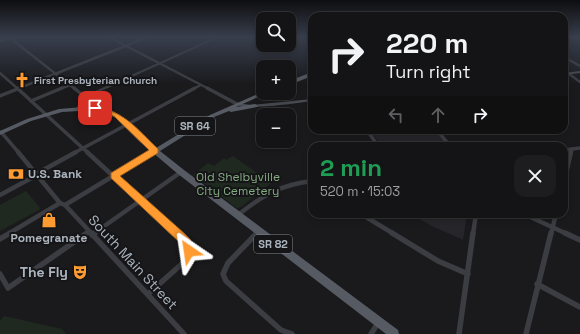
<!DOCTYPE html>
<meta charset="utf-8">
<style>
body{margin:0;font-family:"Space Grotesk",sans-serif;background:#1d1d1f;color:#f1f3f6;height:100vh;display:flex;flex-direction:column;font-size:15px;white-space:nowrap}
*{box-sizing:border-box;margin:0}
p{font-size:13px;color:#9d9ea1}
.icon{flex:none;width:22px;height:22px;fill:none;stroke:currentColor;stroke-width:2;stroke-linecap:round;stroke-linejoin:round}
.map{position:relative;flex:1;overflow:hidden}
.drawer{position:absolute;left:308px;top:142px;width:260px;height:76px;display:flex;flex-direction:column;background:#141416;border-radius:12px;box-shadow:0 2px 6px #0003,0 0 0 1px #333335}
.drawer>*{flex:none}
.hud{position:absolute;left:308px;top:12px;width:260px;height:122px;border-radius:12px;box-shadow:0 2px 6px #0003,0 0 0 1px #333335;background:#141416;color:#f1f3f6;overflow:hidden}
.buttons{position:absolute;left:256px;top:12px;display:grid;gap:8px}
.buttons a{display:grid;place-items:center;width:40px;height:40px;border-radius:8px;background:#141416;box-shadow:0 2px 6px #0003,0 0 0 1px #333335;font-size:20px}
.pin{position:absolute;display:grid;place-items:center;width:34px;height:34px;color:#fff;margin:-17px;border-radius:8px;box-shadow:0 2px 6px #0006}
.me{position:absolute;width:44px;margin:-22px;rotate:328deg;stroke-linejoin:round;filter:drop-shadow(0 0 3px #0008)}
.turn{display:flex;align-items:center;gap:14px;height:84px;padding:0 12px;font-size:18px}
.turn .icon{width:52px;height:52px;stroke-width:2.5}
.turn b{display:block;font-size:28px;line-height:34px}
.lanes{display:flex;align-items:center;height:38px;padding:0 12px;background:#0003;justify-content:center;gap:20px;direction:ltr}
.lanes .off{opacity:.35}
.round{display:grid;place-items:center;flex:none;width:42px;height:42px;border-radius:12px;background:#1d1d1f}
.summary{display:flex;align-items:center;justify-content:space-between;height:68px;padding:0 12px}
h1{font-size:24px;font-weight:800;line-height:30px;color:#1e9e55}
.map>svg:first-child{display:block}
.built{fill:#26262a}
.green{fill:#1f291f}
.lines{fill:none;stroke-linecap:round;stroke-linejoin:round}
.minor-far3{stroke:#3b3d42;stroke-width:2.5}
.minor-far2{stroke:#3b3d42;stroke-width:3.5}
.minor-far1{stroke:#3b3d42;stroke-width:4.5}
.minor{stroke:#3b3d42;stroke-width:5.5}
.tertiary{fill:#3b3d42;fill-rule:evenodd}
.secondary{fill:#484c52;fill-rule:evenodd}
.primary{fill:#565a62;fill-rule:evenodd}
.rail{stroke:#4d5157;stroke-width:1;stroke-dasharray:3.5 2.5;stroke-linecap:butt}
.route{fill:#ff9b30;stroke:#a6651f}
.labels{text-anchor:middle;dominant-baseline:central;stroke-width:4;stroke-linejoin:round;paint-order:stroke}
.far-poi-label{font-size:10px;font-weight:bold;fill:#abb4bd;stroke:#151518;text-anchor:start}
.shield{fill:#151518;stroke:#7e848c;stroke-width:1}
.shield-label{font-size:11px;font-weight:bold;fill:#abb4bd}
.poi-label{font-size:12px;font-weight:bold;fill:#abb4bd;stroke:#151518;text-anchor:start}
.park-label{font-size:12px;fill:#84aa81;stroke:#151518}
.near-street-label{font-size:14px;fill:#abb4bd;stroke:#151518}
.near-poi-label{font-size:14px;font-weight:bold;fill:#abb4bd;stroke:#151518;text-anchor:end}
</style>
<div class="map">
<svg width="580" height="334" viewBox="0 0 580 334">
<rect width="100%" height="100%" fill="#1a1a1d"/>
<g class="built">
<path d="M390,130H421L424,133L437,132L448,146H382L371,132Z"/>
<path d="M410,214H467L463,240L432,226Z"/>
</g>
<g class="green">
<path d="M233,156L271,183L241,207L237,208L193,175L208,163L214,166L224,158L226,160Z"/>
<path d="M26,191L40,208L39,210L0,231V205Z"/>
<path d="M4,316L62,329L66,334H0V321Z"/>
</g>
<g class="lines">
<g class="minor-far3">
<path d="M109,37L209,89"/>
<path d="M574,37L580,39"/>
<path d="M10,38L75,89"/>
<path d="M564,57L580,66"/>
<path d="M0,73L18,89"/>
<path d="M568,73L580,82"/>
<path d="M17,89L148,37"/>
<path d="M60,89L70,85"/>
<path d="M193,89L201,85"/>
</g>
<g class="minor-far2">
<path d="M17,88L88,153"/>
<path d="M74,88L85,97"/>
<path d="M207,88L237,104"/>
<path d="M0,96L20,88"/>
<path d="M31,101L62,88"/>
<path d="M367,130L378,146"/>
<path d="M437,130L450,146"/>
<path d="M1,132L19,153"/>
<path d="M564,150L580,148"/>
<path d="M74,153L195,88"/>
<path d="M151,153L155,151"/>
<path d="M571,153L572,149"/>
</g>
<g class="minor-far1">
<path d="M18,152L60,203L65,205L92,234"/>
<path d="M87,152L176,234"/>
<path d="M36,174L76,152"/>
<path d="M564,183L571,152"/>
<path d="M0,195L37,175"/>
<path d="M65,205L153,152"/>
<path d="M361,214L394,234"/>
<path d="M524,214L567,234"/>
<path d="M238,215C263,195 280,185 312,181"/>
<path d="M8,234L60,203"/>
<path d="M85,234L88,232"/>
<path d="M93,234L181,172"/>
<path d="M256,234L258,232"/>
<path d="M473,234L476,214"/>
<path d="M551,234L556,214"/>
</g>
<g class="minor">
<path d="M91,233L184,334"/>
<path d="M257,233L228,263L223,274L226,281L281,330L292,334"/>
<path d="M392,233L438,261L468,274"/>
<path d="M565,233L580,240"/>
<path d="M92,235L95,233"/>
<path d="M0,239L10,233"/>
<path d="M0,274L8,288L87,233"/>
<path d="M537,284L580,307"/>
<path d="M148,294L184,262L189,251L186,243L175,233"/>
<path d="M371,334L378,323"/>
<path d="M459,334L473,233"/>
<path d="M526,334L551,233"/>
</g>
<path class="tertiary" d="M216,37H220L86,98L79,109H78L76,108L84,96Z"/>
<g class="secondary">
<path d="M580,71V73L564,75V73Z"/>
<path d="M312,99V101C296,103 247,111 235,104L237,103L251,105Z"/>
</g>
<g class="primary">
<path d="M9,37H16L0,42V40Z"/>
<path d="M312,72V76L289,85V81Z"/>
<path d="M262,92L263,93H267L236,107L255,104L258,106L257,107L231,112L229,111L214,117L160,151L184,170L398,330L399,334H386L178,174L139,141L116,117L107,112L95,110L62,112L31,121L0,135V131L27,119L59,109L95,106L111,110L120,115L143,137L156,148L210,115Z"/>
</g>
<path class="rail" d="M258,37V42"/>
</g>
<linearGradient id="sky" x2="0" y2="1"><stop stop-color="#0e0e10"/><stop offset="0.44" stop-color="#383e4c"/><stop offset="1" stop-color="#383e4c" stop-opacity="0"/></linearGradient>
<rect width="580" height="84" fill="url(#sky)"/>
<path class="route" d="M95,106C126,113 136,128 158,149V153L120,176L185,234L190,239L195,251L193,255L189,256L185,255L182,245L178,241L111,178V173L149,150L115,117L107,113L92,110L91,108Z"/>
<defs>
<g id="church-bare" transform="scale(1.2)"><path d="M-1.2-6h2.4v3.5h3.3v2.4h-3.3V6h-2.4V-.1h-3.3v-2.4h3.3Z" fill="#ff9b30" stroke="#151518" stroke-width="2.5" paint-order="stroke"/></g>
<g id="bank-bare" transform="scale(1.2)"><path d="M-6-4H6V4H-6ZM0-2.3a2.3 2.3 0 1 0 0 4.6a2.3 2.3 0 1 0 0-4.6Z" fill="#ff9b30" stroke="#151518" stroke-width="2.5" paint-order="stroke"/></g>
<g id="shop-bare" transform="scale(1.2)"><path d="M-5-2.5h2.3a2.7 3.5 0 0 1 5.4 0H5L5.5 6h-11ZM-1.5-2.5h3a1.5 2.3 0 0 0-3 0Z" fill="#ff9b30" stroke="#151518" stroke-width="2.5" paint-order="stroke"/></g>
<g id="theatre-bare" transform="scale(1.2)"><path d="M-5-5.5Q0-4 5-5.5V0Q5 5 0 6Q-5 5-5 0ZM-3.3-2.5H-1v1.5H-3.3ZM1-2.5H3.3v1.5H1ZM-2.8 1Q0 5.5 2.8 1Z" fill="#ff9b30" stroke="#151518" stroke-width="2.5" paint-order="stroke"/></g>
</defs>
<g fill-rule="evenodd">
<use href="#church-bare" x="22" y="80"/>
<use href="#bank-bare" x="16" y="174"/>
<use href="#shop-bare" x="49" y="220"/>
<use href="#theatre-bare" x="80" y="272"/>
</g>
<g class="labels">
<g class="far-poi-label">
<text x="34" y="80">First Presbyterian Church</text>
</g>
<g class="shield">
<rect x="175" y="117" width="40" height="18" rx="3"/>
<rect x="254" y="235" width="38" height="18" rx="3"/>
</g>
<g class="shield-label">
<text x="195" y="126">SR 64</text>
<text x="273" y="244">SR 82</text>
</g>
<g class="poi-label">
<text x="28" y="174">U.S. Bank</text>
<text x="49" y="238" text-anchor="middle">Pomegranate</text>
</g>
<g class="park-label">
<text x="238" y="177">Old Shelbyville<tspan x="238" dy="14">City Cemetery</tspan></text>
</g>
<g class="near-street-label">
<text transform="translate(133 262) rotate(47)">South Main Street</text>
</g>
<g class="near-poi-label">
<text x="68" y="272">The Fly</text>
</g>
</g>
</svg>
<div class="buttons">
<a><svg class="icon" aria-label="search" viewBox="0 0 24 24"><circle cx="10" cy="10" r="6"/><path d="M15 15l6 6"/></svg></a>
<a>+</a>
<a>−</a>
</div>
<div class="pin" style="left:95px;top:108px;background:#d93025"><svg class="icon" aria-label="arrive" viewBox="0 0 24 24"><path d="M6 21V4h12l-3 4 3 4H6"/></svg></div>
<svg class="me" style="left:189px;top:251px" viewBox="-20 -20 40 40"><path d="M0-17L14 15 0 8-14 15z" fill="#ff9b30" stroke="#fff" stroke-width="4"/></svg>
<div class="hud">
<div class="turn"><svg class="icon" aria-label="right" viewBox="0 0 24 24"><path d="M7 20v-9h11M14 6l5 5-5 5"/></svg><div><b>220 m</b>Turn right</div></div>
<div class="lanes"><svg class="icon off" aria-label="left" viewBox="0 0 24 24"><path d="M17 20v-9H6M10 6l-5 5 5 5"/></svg><svg class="icon off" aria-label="ahead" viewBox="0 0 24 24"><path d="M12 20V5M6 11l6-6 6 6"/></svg><svg class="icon" aria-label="right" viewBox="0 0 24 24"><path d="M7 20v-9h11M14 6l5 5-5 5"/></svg></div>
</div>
<section class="drawer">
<div class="summary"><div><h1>2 min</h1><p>520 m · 15:03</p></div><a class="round"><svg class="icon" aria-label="close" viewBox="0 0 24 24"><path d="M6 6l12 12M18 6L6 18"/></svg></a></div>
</section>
</div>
